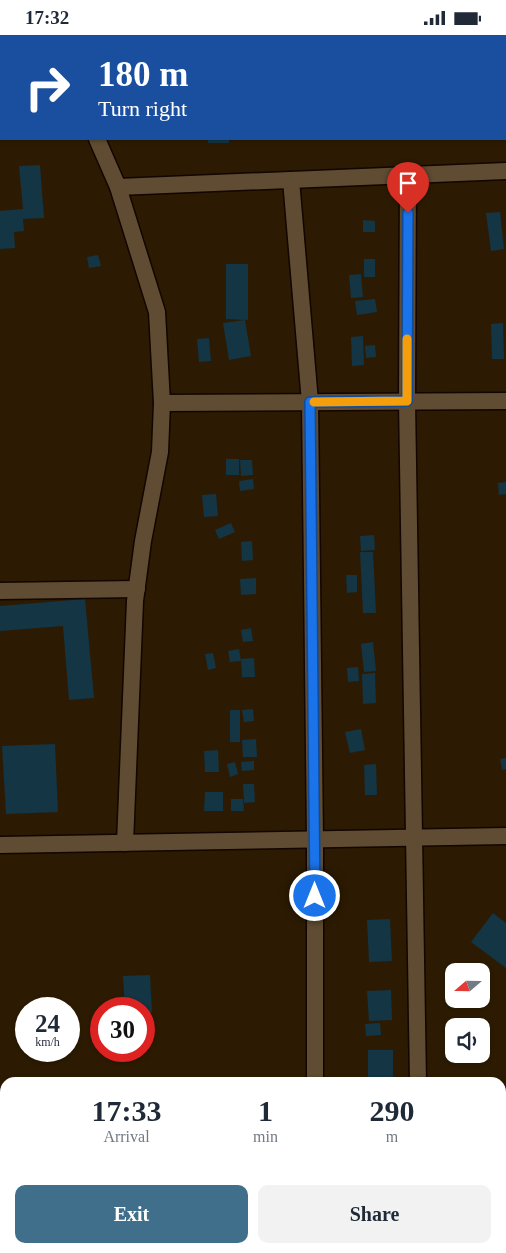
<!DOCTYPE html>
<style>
body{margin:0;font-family:Georgia,serif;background:#f2f2f3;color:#1f2937;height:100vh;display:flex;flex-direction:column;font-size:19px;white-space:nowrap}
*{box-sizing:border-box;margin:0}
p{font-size:16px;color:#747a83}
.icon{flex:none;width:28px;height:28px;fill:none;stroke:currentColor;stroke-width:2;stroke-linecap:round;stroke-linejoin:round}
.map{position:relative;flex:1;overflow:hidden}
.sheet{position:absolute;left:0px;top:1042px;width:506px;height:176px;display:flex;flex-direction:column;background:#fff;border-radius:15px 15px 0 0;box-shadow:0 1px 4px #0004}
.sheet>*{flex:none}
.top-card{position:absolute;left:0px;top:0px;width:506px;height:105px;box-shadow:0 1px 4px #0004;background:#1a4fa0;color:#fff;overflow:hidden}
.needle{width:32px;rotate:250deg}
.fabs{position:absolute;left:445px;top:928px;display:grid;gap:10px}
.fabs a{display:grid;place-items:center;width:45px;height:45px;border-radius:10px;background:#fff;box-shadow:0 1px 4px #0004;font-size:25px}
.speed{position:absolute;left:15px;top:962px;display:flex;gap:10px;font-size:25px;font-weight:700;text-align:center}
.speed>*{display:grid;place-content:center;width:65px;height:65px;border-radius:50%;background:#fff;box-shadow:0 1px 4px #0004;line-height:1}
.speed small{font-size:12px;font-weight:400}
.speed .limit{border:8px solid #d22;background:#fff;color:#111}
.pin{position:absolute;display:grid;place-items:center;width:42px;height:42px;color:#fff;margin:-51px -21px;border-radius:50% 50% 50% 0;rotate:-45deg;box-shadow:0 0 5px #0007}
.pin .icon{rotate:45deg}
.me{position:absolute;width:55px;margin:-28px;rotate:0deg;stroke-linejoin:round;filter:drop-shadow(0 0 4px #0008)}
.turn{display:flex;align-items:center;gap:18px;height:105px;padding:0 15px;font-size:22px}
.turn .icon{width:65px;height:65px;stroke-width:2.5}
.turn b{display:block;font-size:35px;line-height:42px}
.eta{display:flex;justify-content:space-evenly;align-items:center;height:85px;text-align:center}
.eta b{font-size:30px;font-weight:800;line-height:35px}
.button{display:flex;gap:10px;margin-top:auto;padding:10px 15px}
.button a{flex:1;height:58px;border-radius:10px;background:#3f6f8a;color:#fff;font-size:20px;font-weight:800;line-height:58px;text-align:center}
.button a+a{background:#f2f2f3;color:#1f2937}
.status{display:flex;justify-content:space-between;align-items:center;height:35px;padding:0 25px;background:#fff;direction:ltr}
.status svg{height:14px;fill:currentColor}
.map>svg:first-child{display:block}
.building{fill:#143544}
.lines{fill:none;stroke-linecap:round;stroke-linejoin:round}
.minor-casing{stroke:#130500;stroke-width:19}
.minor{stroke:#5f4c32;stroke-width:16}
.route-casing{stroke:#114b97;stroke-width:12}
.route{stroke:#1a73e8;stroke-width:9}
.slow{stroke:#f59e0b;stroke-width:9}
</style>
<div class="status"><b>17:32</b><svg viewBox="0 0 49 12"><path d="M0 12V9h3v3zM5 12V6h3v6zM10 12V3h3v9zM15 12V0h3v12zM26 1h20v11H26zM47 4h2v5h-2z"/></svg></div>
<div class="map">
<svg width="506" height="1218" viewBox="0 0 506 1218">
<rect width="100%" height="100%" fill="#2c1b02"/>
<g class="building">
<rect x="208" y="104" width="21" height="4"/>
<path d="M40,130L44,183L23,184L24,196L14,197L15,213L0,214V176L23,174L19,131Z"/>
<path d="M500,177L504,214L491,216L486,178Z"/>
<path d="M363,185L375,186V197H363Z"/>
<path d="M98,220L101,231L89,233L87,222Z"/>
<rect x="364" y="224" width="11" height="18"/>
<path d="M226,229H248V285L226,284Z"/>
<path d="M361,239L363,262L351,263L349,240Z"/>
<path d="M375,264L377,277L357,280L355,266Z"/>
<path d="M245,285L251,321L229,325L223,288Z"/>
<path d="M503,288L504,324H492L491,289Z"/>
<path d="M363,301L364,330L352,331L351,302Z"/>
<path d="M209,303L211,326L199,327L197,304Z"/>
<path d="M375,310L376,322L366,323L365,311Z"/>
<rect x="226" y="424" width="13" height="16"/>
<path d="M240,425H252L253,440L241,441Z"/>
<path d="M253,444L254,454L240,456L239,446Z"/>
<path d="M506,447V459L499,460L498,448Z"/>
<path d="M216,459L218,481L204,482L202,460Z"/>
<path d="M231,488L235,497L219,504L215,495Z"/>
<path d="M374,500L375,515L361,516L360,501Z"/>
<path d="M252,506L253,525L242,526L241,507Z"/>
<path d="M360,517H373L376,578H363Z"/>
<path d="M346,540H357V557L347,558Z"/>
<path d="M256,543V559L241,560L240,544Z"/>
<path d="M85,564L94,663L69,665L63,591L0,596V571Z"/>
<path d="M251,593L253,606L243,607L241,595Z"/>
<path d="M373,607L376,636L364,637L361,609Z"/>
<path d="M239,614L241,626L230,627L228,616Z"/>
<path d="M213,618L216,633L208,635L205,619Z"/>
<path d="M254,623L255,642H242L241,624Z"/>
<path d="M358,632L359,646L348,647L347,633Z"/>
<path d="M375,638L376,668L363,669L362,639Z"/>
<path d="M253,674L254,686L244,687L242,675Z"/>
<rect x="230" y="675" width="10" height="32"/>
<path d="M361,694L365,715L350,718L345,697Z"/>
<path d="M256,704L257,722H243L242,705Z"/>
<path d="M55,709L58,777L6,779L2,711Z"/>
<path d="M218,715L219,737H205L204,716Z"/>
<path d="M506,723V734L502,735L500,724Z"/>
<path d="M254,726V735L242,736L241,727Z"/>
<path d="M235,727L238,739L230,742L227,729Z"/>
<path d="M376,729L377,760H365L364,730Z"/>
<path d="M243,749H254L255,767L244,768Z"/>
<path d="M205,757H223V776H204Z"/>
<path d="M231,764H243L244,776H231Z"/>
<path d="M493,878L506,888V933L471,907Z"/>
<path d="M390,884L392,926L369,927L367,885Z"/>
<path d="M150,940L152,977H144V974H125L123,941Z"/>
<path d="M391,955L392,985L369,986L367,956Z"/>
<path d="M380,988L381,1000L366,1001L365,989Z"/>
<path d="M368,1015H393V1045L368,1044Z"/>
<path d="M5,1081V1107L0,1108V1082Z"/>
<path d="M5,1110V1136H0V1111Z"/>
<rect x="0" y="1141" width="5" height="26"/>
<rect x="0" y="1171" width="5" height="25"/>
<path d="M0,1200H5V1214H36V1218H0Z"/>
<rect x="62" y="1214" width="93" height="4"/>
</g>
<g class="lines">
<g class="minor-casing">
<g id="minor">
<path d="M0,57L1,58"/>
<path d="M97,104L118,152L157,277L162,368L160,417L143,506L135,566L125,808"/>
<path d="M408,140L407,366L418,1048"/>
<path d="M291,145L310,367L315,805V1048"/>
<path d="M118,152L506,136"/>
<path d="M162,368L506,366"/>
<path d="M0,556L137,554"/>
<path d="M0,810L506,801"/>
<path d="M315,1214V1218"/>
<path d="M420,1214L421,1218"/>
</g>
</g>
<use href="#minor" class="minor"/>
</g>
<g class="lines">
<g class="route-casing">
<path id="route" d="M315,861L310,367L407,366L408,178"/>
</g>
<use href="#route" class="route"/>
<path class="slow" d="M314,367L407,366V304"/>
</g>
</svg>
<div class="fabs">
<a><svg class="needle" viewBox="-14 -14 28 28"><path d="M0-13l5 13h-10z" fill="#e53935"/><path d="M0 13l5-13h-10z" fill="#747a83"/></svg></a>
<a><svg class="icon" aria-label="sound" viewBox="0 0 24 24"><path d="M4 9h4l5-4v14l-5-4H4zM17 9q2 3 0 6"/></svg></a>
</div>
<div class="speed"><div>24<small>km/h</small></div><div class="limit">30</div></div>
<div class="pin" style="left:408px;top:178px;background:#d93025"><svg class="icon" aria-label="arrive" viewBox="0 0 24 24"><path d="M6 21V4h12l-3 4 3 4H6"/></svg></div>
<svg class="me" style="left:315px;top:861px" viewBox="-20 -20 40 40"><circle r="17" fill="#1a73e8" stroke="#fff" stroke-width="3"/><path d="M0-11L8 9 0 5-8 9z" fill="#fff"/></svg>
<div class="top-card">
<div class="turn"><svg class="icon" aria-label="right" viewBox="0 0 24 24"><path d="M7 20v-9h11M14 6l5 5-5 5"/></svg><div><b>180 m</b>Turn right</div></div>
</div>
<section class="sheet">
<div class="eta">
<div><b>17:33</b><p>Arrival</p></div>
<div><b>1</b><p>min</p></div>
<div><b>290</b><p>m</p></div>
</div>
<div class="button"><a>Exit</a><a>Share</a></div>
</section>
</div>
